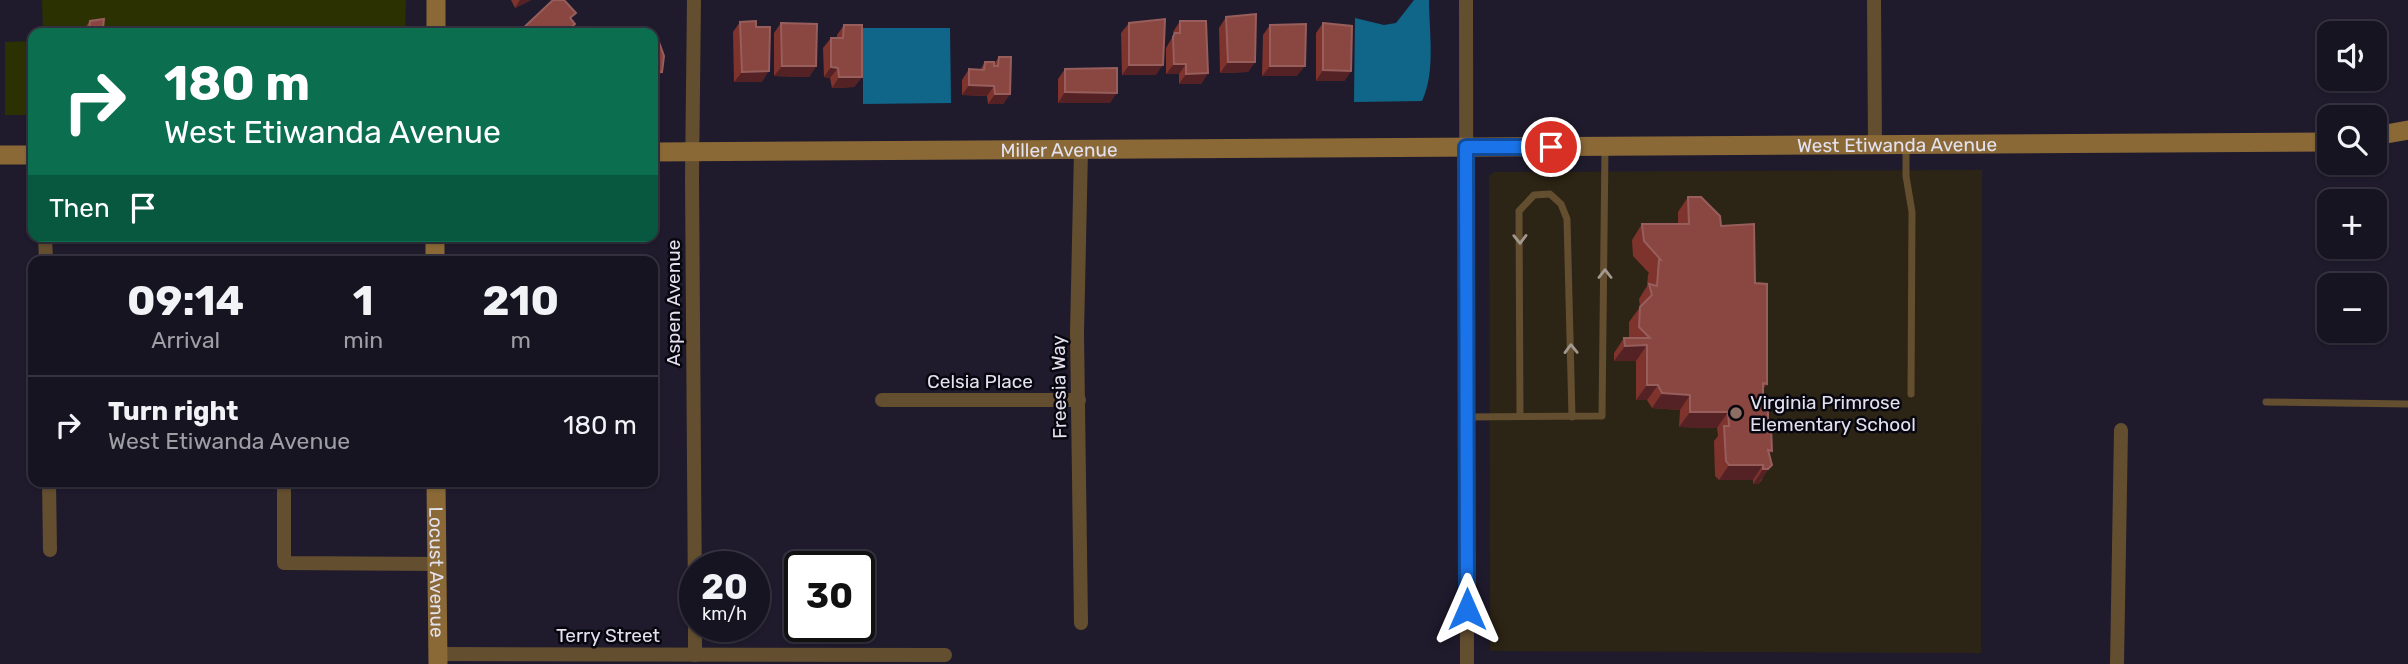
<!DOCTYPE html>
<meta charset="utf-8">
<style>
body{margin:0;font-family:Rubik,sans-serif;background:#201d2a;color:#f1f3f6;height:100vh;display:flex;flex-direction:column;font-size:26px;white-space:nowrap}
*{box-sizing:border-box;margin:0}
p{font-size:23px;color:#9e9ea5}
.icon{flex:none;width:38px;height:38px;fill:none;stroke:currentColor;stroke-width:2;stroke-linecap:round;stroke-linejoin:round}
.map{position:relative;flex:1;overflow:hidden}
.panel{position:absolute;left:28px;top:256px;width:630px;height:231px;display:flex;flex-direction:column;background:#171422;border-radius:14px;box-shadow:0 2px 5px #0004,0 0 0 2px #363340}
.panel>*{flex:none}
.banner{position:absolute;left:28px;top:28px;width:630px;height:214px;border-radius:14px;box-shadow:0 2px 5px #0004,0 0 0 2px #363340;background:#0b6e4f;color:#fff;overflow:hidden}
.fabs{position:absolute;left:2317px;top:21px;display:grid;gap:14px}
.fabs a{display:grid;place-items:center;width:70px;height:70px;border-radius:14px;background:#171422;box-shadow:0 2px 5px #0004,0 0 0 2px #363340;font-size:35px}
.speed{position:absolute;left:679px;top:551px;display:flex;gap:14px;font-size:35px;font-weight:700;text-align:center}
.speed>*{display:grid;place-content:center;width:91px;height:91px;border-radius:50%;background:#171422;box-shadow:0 2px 5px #0004,0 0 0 2px #363340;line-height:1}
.speed small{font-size:18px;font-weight:400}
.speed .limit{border:4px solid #111;border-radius:10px;background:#fff;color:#111}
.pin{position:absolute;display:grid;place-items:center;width:60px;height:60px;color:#fff;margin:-30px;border:4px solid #fff;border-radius:50%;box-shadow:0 2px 7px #0007}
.me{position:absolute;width:77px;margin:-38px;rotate:0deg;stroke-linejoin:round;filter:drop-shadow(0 0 5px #0008)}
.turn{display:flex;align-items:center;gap:24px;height:147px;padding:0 21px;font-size:32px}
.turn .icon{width:91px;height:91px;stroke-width:2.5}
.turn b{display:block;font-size:49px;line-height:60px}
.then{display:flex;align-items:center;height:66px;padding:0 21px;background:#0003;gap:14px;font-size:26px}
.eta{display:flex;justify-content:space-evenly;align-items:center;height:119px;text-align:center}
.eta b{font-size:42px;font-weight:700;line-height:49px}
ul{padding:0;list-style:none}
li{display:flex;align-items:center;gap:21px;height:98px;padding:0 21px;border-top:2px solid #363340}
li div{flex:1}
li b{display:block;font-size:26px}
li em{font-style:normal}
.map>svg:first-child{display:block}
.education{fill:#2c2414}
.green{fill:#2c3101}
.water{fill:#0f6689}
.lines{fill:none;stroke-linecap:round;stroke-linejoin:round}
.lane{stroke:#634e30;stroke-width:7}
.street{stroke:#634e30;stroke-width:14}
.secondary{stroke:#8a6937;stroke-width:19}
.wall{fill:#7f332d}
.shaded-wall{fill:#542224}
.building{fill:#8a4641;stroke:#985e5c;stroke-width:2}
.oneway{stroke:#a3988f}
.route-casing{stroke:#114b97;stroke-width:18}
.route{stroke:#1a73e8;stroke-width:12}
.education-dot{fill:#8d6e63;stroke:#08070f;stroke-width:2.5}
.labels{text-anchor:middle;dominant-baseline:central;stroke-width:5;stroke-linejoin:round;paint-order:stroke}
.street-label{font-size:19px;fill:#e3e1ee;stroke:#08070f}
.poi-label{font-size:19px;fill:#e3e1ee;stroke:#08070f;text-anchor:start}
</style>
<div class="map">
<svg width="2408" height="664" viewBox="0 0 2408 664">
<rect width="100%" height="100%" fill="#1f1b2d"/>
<path class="education" d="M1982,170L1981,653L1490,651L1489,176L1494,172Z"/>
<g class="green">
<path d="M42,0H406L405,33H43Z"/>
<path d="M33,41V115H5V42Z"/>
</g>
<g class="water">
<path d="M1414,0H1429C1429,31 1436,72 1422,101L1354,102L1355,18L1384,25L1396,23Z"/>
<path d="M863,28H950L951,103L863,104Z"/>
</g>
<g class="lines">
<g class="lane">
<path d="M1906,146V176L1912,212L1911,394"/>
<path d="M2266,402L2408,404"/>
<path d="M1520,415L1519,211L1534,195L1550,194L1561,204L1567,219L1572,417"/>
<path d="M1467,417L1602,416L1605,147"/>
</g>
<g class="street">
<path d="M694,0L692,178L695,605"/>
<path d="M1466,0L1467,664"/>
<path d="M1874,0L1875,145"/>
<path d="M1081,150L1077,333L1081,623"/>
<path d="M45,236L46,261"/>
<path d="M882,400H1079"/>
<path d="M49,481L50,550"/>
<path d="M284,481V563L437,564"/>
<path d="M695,626V655"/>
<path d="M438,654L945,655"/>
<path d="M2117,664L2121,430"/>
</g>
<g class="secondary">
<path d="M436,33V0"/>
<path d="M2375,136L2408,130"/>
<path id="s1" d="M653,152L2329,142"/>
<path d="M0,155H33"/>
<path d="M435,236V261"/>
<path id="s2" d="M436,481L438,664"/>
</g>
</g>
<g class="wall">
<path d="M511,0H531L515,8Z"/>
<path d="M1226,17L1255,62L1248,72L1220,73L1219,28Z"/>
<path d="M90,21L100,33H85L86,26Z"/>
<path d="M1180,21L1208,73L1201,84H1179V74H1166V48L1173,36V32Z"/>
<path d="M740,22L756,27L762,82H734L733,32Z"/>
<path d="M781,23L816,66L809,77L774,76V33Z"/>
<path d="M1129,23L1156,75H1122L1121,33Z"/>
<path d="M1323,23L1351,71L1344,81H1316V33Z"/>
<path d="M844,25L862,77L854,87L832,88L830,78L824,77L823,48L831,38H837V35Z"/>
<path d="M1270,25L1297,76H1262L1263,35Z"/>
<path d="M999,57L1010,94L1003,104H988L987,96L962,95V80L969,69L980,70L985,62L994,64Z"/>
<path d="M1065,69L1110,103H1058V79Z"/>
<path d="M1688,197L1721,226L1755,283L1767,384L1763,389L1764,410L1772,451L1769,455L1762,480L1758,484H1753V480H1719L1715,476L1714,441L1718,436L1717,428L1679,427L1680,410L1652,408L1647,400H1636V361H1614V353L1624,338H1629V322L1640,307L1639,299L1647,286L1648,275L1649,273L1633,256L1632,240L1642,224H1678V212Z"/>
</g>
<g class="shaded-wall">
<path d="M520,0H531L515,8Z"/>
<path d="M103,28L100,33H86L89,29Z"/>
<path d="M1228,62H1255L1248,72L1220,73Z"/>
<path d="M1174,64H1186L1179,74H1166Z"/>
<path d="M1129,65H1163L1156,75H1122Z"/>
<path d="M782,66H816L809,77L774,76Z"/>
<path d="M1270,66H1305L1297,76H1262Z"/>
<path d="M831,67L838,68L830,78L824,77Z"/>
<path d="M1323,70L1351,71L1344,81H1316Z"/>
<path d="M769,71L762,82H734L742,72Z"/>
<path d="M653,72H662L655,82H653Z"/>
<path d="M1208,73L1201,84H1179L1186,74Z"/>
<path d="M839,77H862L854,87L832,88Z"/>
<path d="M969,85L994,86L987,96L962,95Z"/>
<path d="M1065,92L1117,93L1110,103H1058Z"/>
<path d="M995,94H1010L1003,104H988Z"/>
<path d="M1647,345L1636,361H1614L1625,346Z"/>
<path d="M1647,385H1658L1647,400H1636Z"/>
<path d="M1662,393L1690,395L1680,410L1652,408Z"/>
<path d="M1690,412H1728L1717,428L1679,427Z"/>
<path d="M1768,450L1772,451L1753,480H1719L1729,465Z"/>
<path d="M1772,465L1758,484H1753L1763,469Z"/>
</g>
<g class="building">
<path d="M553,0H564L576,13L570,18L575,24L565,33H518Z"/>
<path d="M1256,14L1255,62H1228L1226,17Z"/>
<path d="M104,19L103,28L89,29L90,21Z"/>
<path d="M1165,19L1163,65H1129V23Z"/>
<path d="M756,21V27H770L769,71L742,72L740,22Z"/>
<path d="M1180,21H1206L1208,73L1186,74V64H1174L1173,37L1175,33H1180Z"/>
<path d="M781,23L817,24L816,66H782Z"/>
<path d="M1323,23L1352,26L1351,71L1323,70Z"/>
<path d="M1306,24L1305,66H1270V25Z"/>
<path d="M844,25H862V77H839L838,68L831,67V38H843Z"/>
<path d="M588,27L612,33H586Z"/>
<path d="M629,30L654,32L655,42H659L664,56L662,72H653V33H629Z"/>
<path d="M999,57H1011L1010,94H995L994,86L969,85V69L984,70L985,62H994V66H998Z"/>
<path d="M1117,68V93L1065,92V69Z"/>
<path d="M1688,197H1701L1720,216L1721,226L1754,224L1755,283L1767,284V384L1763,383V395L1764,410L1768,411V428L1771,427L1772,451L1768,450L1772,465L1768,469H1763V465H1729L1726,461L1724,426H1729L1728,412H1690V395L1662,393L1658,385H1647V345L1625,346L1624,338H1650L1639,327L1640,307L1652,295L1649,284L1657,286L1659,260H1661L1644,241L1642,224H1689Z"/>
</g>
<defs><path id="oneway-chevron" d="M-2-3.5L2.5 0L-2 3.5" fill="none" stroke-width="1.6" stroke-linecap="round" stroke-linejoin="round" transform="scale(1.75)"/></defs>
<g class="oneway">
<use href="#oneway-chevron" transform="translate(1520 239) rotate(89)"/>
<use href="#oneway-chevron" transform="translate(1605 274) rotate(-90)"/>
<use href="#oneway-chevron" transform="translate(1571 349) rotate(-91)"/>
</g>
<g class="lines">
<g class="route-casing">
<path id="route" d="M1467,609L1466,147H1551"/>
</g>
<use href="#route" class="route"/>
</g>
<circle class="education-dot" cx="1736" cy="413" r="7"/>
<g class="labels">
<g class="street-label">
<text stroke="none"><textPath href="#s1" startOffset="1244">West Etiwanda Avenue</textPath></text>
<text stroke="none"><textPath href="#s1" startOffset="406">Miller Avenue</textPath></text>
<text transform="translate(673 303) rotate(-90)">Aspen Avenue</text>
<text x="980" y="381">Celsia Place</text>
<text transform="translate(1059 387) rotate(-91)">Freesia Way</text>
<text stroke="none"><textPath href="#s2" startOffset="91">Locust Avenue</textPath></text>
<text x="608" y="635">Terry Street</text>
</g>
<g class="poi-label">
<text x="1750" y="402">Virginia Primrose<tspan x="1750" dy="22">Elementary School</tspan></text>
</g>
</g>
</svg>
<div class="fabs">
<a><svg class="icon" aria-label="sound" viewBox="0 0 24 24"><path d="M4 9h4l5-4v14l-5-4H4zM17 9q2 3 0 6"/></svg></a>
<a><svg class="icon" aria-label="search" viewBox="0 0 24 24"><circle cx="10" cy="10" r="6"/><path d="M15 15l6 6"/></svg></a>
<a>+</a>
<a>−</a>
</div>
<div class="speed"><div>20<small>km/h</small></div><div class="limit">30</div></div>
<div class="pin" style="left:1551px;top:147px;background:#d93025"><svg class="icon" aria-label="arrive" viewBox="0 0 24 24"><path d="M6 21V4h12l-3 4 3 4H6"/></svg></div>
<svg class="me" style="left:1467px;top:609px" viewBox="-20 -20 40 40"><path d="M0-17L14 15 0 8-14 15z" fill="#1a73e8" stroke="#fff" stroke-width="4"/></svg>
<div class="banner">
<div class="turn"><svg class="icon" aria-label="right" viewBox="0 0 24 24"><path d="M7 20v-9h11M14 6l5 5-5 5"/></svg><div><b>180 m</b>West Etiwanda Avenue</div></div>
<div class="then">Then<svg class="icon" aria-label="arrive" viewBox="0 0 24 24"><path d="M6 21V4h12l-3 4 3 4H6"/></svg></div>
</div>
<section class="panel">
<div class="eta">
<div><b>09:14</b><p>Arrival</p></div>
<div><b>1</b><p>min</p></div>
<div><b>210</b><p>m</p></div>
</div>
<ul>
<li><svg class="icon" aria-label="right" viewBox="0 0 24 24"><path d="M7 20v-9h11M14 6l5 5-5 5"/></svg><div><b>Turn right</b><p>West Etiwanda Avenue</p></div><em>180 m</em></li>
</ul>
</section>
</div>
